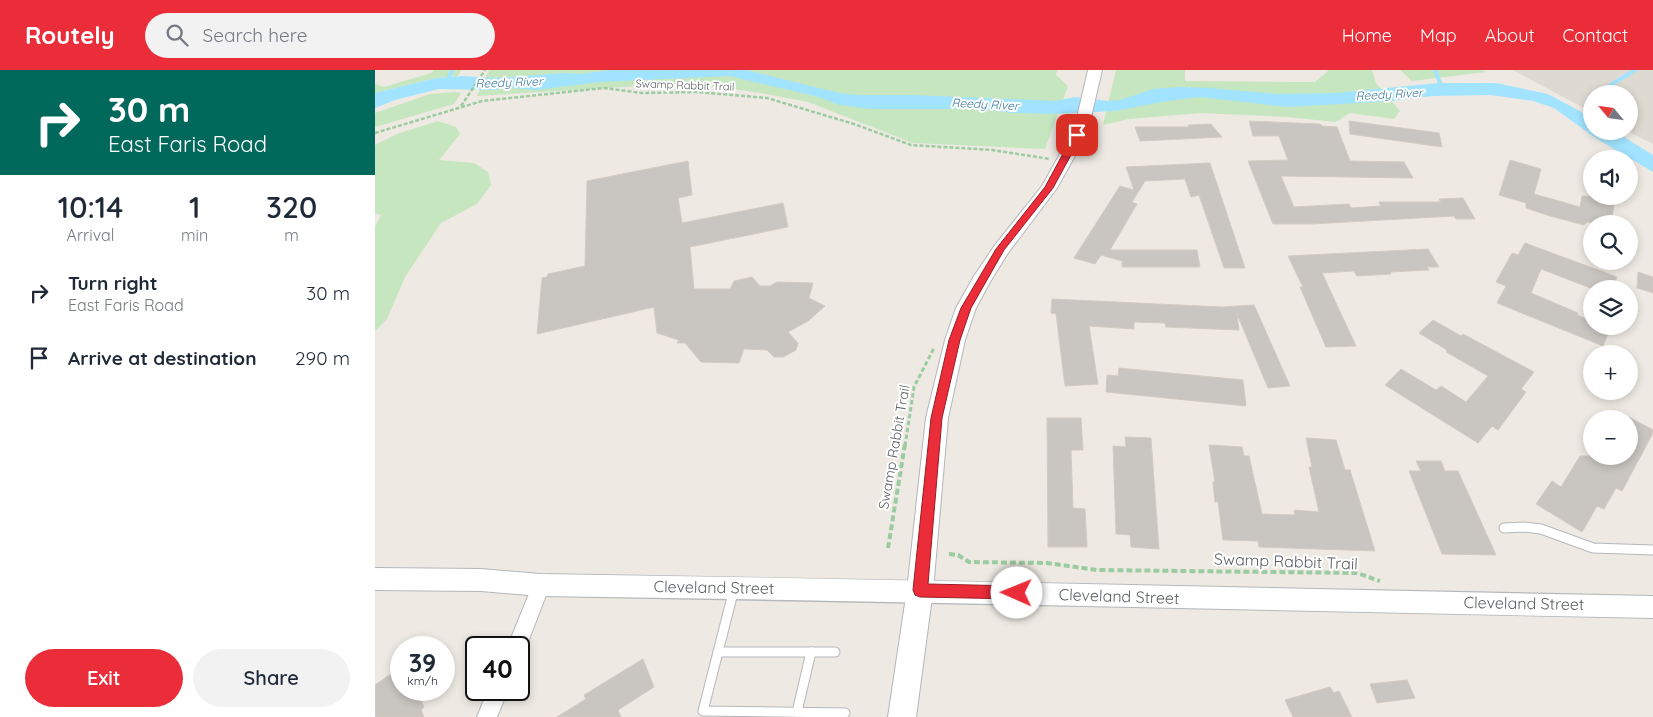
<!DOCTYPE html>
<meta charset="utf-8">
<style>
body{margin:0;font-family:Quicksand,sans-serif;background:#f2f2f3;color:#1f2937;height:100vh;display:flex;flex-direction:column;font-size:19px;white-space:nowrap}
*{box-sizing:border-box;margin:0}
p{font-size:16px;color:#747a83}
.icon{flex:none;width:28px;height:28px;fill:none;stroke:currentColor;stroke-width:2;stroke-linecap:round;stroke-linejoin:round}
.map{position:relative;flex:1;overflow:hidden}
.side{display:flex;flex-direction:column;background:#fff;width:375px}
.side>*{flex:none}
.guide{background:#00695c;color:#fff;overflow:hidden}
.needle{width:32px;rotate:299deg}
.controls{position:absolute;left:1208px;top:15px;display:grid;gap:10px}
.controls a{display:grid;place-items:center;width:55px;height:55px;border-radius:50%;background:#fff;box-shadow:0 2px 8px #0003;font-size:25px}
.speed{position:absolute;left:15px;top:566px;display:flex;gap:10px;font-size:25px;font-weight:700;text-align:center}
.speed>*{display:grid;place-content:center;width:65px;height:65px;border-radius:50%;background:#fff;box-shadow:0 2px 8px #0003;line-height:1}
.speed small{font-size:12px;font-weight:400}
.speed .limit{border:2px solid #111;border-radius:8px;background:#fff;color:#111}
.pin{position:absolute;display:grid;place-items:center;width:42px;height:42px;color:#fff;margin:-21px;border-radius:10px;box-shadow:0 2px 8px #0006}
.me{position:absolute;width:55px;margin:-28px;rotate:271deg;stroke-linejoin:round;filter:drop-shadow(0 0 4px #0008)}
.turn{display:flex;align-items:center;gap:18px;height:105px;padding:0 25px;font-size:22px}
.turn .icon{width:65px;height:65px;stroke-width:2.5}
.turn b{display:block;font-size:35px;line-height:42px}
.eta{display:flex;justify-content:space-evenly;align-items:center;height:85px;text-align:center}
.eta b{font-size:30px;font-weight:600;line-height:35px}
.action{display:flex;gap:10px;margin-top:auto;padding:10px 25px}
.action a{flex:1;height:58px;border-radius:30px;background:#eb2c39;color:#fff;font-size:20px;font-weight:600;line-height:58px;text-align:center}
.action a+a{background:#f2f2f3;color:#1f2937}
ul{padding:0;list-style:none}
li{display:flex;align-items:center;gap:15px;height:65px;padding:0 25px}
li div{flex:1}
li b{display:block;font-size:19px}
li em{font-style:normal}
header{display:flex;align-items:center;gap:30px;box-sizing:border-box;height:70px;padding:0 25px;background:#eb2c39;color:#fff}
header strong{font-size:24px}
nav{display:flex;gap:28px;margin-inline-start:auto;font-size:18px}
.search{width:350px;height:45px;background:#f2f2f3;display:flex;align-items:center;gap:12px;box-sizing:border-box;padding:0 18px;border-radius:28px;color:#747a83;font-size:19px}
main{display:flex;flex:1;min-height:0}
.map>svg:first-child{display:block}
.education{fill:#ded9d1}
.green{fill:#c5e6bf}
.water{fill:#a2e4ff}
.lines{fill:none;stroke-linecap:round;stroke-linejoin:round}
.stream{stroke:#a2e4ff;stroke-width:4}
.building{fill:#c9c5c0;stroke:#d3cbc1}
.service-casing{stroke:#b4b7bb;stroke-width:11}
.minor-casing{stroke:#b4b7bb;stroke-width:2}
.tertiary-casing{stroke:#b4b7bb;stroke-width:2}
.secondary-casing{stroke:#b2b7bb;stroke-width:2}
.path-far2{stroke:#9bcca1;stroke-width:2.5;stroke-dasharray:4 2;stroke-linecap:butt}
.path-far1{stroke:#9bcca1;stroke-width:3;stroke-dasharray:4.5 2.5;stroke-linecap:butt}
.path{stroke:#9bcca1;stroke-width:4;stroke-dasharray:6 3;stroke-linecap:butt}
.service{stroke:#fff;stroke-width:9}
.minor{fill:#fff;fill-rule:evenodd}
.tertiary{fill:#fff;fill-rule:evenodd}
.secondary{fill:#fff;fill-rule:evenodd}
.route{fill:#eb2c39;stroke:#991d25}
.labels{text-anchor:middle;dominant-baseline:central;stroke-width:4;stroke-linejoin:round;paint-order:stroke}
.far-street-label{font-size:11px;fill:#5b6064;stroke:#fff}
.far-water-label{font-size:12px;font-style:italic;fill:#397ba1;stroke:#fff}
.street-label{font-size:14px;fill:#5b6064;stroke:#fff}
.near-street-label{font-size:16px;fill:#5b6064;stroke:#fff}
</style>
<header>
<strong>Routely</strong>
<div class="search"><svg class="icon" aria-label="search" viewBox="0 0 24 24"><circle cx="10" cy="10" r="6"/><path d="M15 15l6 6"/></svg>Search here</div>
<nav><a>Home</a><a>Map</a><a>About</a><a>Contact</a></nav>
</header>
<main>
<section class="side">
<div class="guide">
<div class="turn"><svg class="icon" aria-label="right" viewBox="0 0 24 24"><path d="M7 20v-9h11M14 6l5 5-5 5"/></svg><div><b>30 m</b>East Faris Road</div></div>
</div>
<div class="eta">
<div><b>10:14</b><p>Arrival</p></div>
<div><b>1</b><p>min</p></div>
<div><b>320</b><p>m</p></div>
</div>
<ul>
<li><svg class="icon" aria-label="right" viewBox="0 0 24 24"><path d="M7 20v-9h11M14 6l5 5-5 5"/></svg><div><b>Turn right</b><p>East Faris Road</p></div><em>30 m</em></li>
<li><svg class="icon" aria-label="arrive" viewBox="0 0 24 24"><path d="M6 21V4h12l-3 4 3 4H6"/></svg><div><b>Arrive at destination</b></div><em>290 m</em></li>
</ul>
<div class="action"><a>Exit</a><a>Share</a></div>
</section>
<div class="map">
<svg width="1278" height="647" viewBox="0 0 1278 647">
<rect width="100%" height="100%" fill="#eeeae3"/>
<path class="education" d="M1138,0H1278V74L1252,61H1254V24H1216V42Z"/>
<g class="green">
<path d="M59,0H86L83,6L61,8L0,23V14L9,17L56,3Z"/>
<path d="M114,0H682L681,5L693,16L670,79L538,73L433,32L386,23L316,13L102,26Z"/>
<path d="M741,0H810V11L940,12L954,0H997L1001,13L1025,41L1019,49L975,43L961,52L912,47L826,43L754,49L728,55Z"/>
<path d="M1025,0H1107L1111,2L1037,11Z"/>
<path d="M80,22L86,23L79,34L0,57V43L55,24Z"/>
<path d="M63,51L81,57L85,64L64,90L99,93L113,102L116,115L102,134L66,153L30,207L12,249L0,261V157L6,145L0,143V75L22,64Z"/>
</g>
<path class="water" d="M235,0H371L464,23L483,25H537L681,31L699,27L733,31L745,30L778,19L805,17L834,18L902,24L960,23L1064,13H1121L1173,24L1212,45L1216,47V61H1239L1278,85V102L1219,67L1179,38L1158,31L1116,25L1058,26L1017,31L913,37L825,27L792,31L740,41L679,44L636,43L612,39H496L465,35L440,26L354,6L225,12L161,20L135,18L114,20L64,19L20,30L0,38V23L61,8L87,6L122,8L190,3L206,4Z"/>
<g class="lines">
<g class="stream">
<path d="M1060,0L1067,18"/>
<path d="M72,12L77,0"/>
<path d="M1221,24L1260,0"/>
<path d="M1214,49L1213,29L1216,27"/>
</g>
</g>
<g class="building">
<path d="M874,51L945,54L947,56L962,57L975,91L1029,92L1038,108L906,106L919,137L974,134L976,138L1006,136L1004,132H1066L1064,129L1088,128L1100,149H1081L1079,146L937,154H898L873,91L913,90L904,66H878Z"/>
<path d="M974,51L1064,63L1067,77L975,64Z"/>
<path d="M836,54L847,67L765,71L760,57H814L813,55Z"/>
<path d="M1135,90L1166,99L1159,124L1205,137L1207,126L1240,128L1236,154L1212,152L1209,155L1175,146L1151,138V133L1124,125Z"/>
<path d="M313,91L317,125L303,128L307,153L408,133L413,157L315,177L319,219H355L359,211L377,207L385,216H395L402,212L438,213L434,228L450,236L433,251L413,262L423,273L421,280L408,287H399L392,280L369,279L364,293L326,292L310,273H302L304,270L282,263L279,237L162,264L167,208L172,207L173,204L210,196L212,111Z"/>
<path d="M835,93L870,198H849L824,125L816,127L810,109L770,111L757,132L762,134L735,180H822L825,197H747V191L726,185L720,194L699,188L745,116L759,120L751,97Z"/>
<path d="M1150,173L1242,207L1238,219H1218L1166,199L1156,223L1203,243L1202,245L1216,251V256H1236L1228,276L1122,233L1131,216L1121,212L1137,183L1143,185Z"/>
<path d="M1053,179L1064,197H1052L1054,200L1015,202L1016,204L982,206L979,201L947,203L981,276L951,277L925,217H928L913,186Z"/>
<path d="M1263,202L1278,207V223L1262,218Z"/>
<path d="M677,229L847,237L879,235L915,316L893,318L862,244L864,260L791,257L790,253L759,252V259L714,256L723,314L690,316L681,244L676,243Z"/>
<path d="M1058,250L1086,266L1088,264L1159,302L1146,319L1151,322L1123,360L1117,356L1103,373L1010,315L1026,299L1061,320L1066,316L1091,332L1113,306L1071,282L1072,280L1044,263Z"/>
<path d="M744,298L868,310L871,336L731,322L732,305L743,306Z"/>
<path d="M1254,347L1278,360V363L1247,421L1241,418L1229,439L1222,436L1207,462L1161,434L1177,411L1186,417L1205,386H1254Z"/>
<path d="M672,348H706L708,380H696L698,438L710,439L712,477H673Z"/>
<path d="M750,367L776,368L784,479L756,477L755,465L741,464L738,376L751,377Z"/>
<path d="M931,368L961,370L970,400H975L1000,481L884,477L883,471L848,470L843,432H840L838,412H840L834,375L867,377L869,386H874L887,444L920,445L919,440L944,442L934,397H937Z"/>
<path d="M1041,391H1066L1070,401H1083L1121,485L1067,484L1034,401H1046Z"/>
<path d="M268,589L279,617L243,640L246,647H182L211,629L209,625Z"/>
<path d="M26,597V620H42L49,637L46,640L49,647H0V615Z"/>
<path d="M1032,610L1040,628L1002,633L995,614Z"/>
<path d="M955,617L959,623L964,621L977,647H918L910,630Z"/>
</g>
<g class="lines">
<g class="service-casing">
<g id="service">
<path d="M1129,458L1149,457L1166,459L1218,478L1278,480"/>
<path d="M359,519L328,641L470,643"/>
<path d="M343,582H460"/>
<path d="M422,642L436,582"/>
</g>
</g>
<g class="minor-casing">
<g id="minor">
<path d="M166,506L172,509L175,515L148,585L144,587V578H132L160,509Z"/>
<path d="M113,620H133L122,647H102Z"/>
</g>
</g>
<g class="tertiary-casing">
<path id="tertiary" d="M0,498L106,499L166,504C537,509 907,519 1278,526V548C907,541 537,531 166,526L106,521L0,520Z"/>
</g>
<g class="secondary-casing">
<path id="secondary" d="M713,0H727L714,56L706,75L682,118L633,183L615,212L601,238L590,270L573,348L558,520L541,647H513L532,520L551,348L570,270L581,238L599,206L620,175L667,116L690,75L700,56Z"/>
</g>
<g class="path-far2">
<path d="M86,36L110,0"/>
<path d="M0,63L107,31L229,18L267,23L323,22L392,28L479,54L536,75L617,80L675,89"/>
</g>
<path class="path-far1" d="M530,376L539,317L559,278"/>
<g class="path">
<path d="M513,478L530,374"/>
<path d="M574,484L583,485L594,492L672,493L722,500L982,503L1005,511"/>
</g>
<use href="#service" class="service"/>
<use href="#minor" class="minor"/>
<use href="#tertiary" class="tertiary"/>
<use href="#secondary" class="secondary"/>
</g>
<path class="route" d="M702,63L707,65L678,118L629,180L596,238L585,270L567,348L553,514L642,516L647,518L649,523L647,527L642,529L545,527L540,525L538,520L556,348L574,270L586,238L621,179L670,117L698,65Z"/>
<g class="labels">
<g class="far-street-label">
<text transform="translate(310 15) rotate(2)">Swamp Rabbit Trail</text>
</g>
<g class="far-water-label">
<text transform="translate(134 12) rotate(-2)">Reedy River</text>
<text transform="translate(1014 24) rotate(-3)">Reedy River</text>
<text transform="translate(610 34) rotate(3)">Reedy River</text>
</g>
<g class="street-label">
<text transform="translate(519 377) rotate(-80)">Swamp Rabbit Trail</text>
</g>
<g class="near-street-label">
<text transform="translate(911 491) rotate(2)">Swamp Rabbit Trail</text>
<text transform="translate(339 517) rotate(1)">Cleveland Street</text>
<text transform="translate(744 526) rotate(2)">Cleveland Street</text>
<text transform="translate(1149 533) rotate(1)">Cleveland Street</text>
</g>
</g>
</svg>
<div class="controls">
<a><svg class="needle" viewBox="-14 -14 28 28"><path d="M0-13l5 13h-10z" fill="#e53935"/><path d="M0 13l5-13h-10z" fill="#747a83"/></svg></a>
<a><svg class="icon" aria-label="sound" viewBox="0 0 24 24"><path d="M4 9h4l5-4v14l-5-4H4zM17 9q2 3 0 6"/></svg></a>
<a><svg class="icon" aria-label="search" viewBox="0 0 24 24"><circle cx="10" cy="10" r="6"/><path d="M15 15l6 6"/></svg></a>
<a><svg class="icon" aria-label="layers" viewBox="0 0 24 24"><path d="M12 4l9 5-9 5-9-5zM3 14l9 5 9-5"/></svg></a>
<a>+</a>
<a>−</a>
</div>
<div class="speed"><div>39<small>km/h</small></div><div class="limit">40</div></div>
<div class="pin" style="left:702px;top:65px;background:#d93025"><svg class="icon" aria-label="arrive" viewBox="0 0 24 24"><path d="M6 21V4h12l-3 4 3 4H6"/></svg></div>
<svg class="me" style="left:642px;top:523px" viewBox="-20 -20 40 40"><circle r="19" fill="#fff"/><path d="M0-13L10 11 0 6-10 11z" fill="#eb2c39"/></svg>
</div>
</main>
